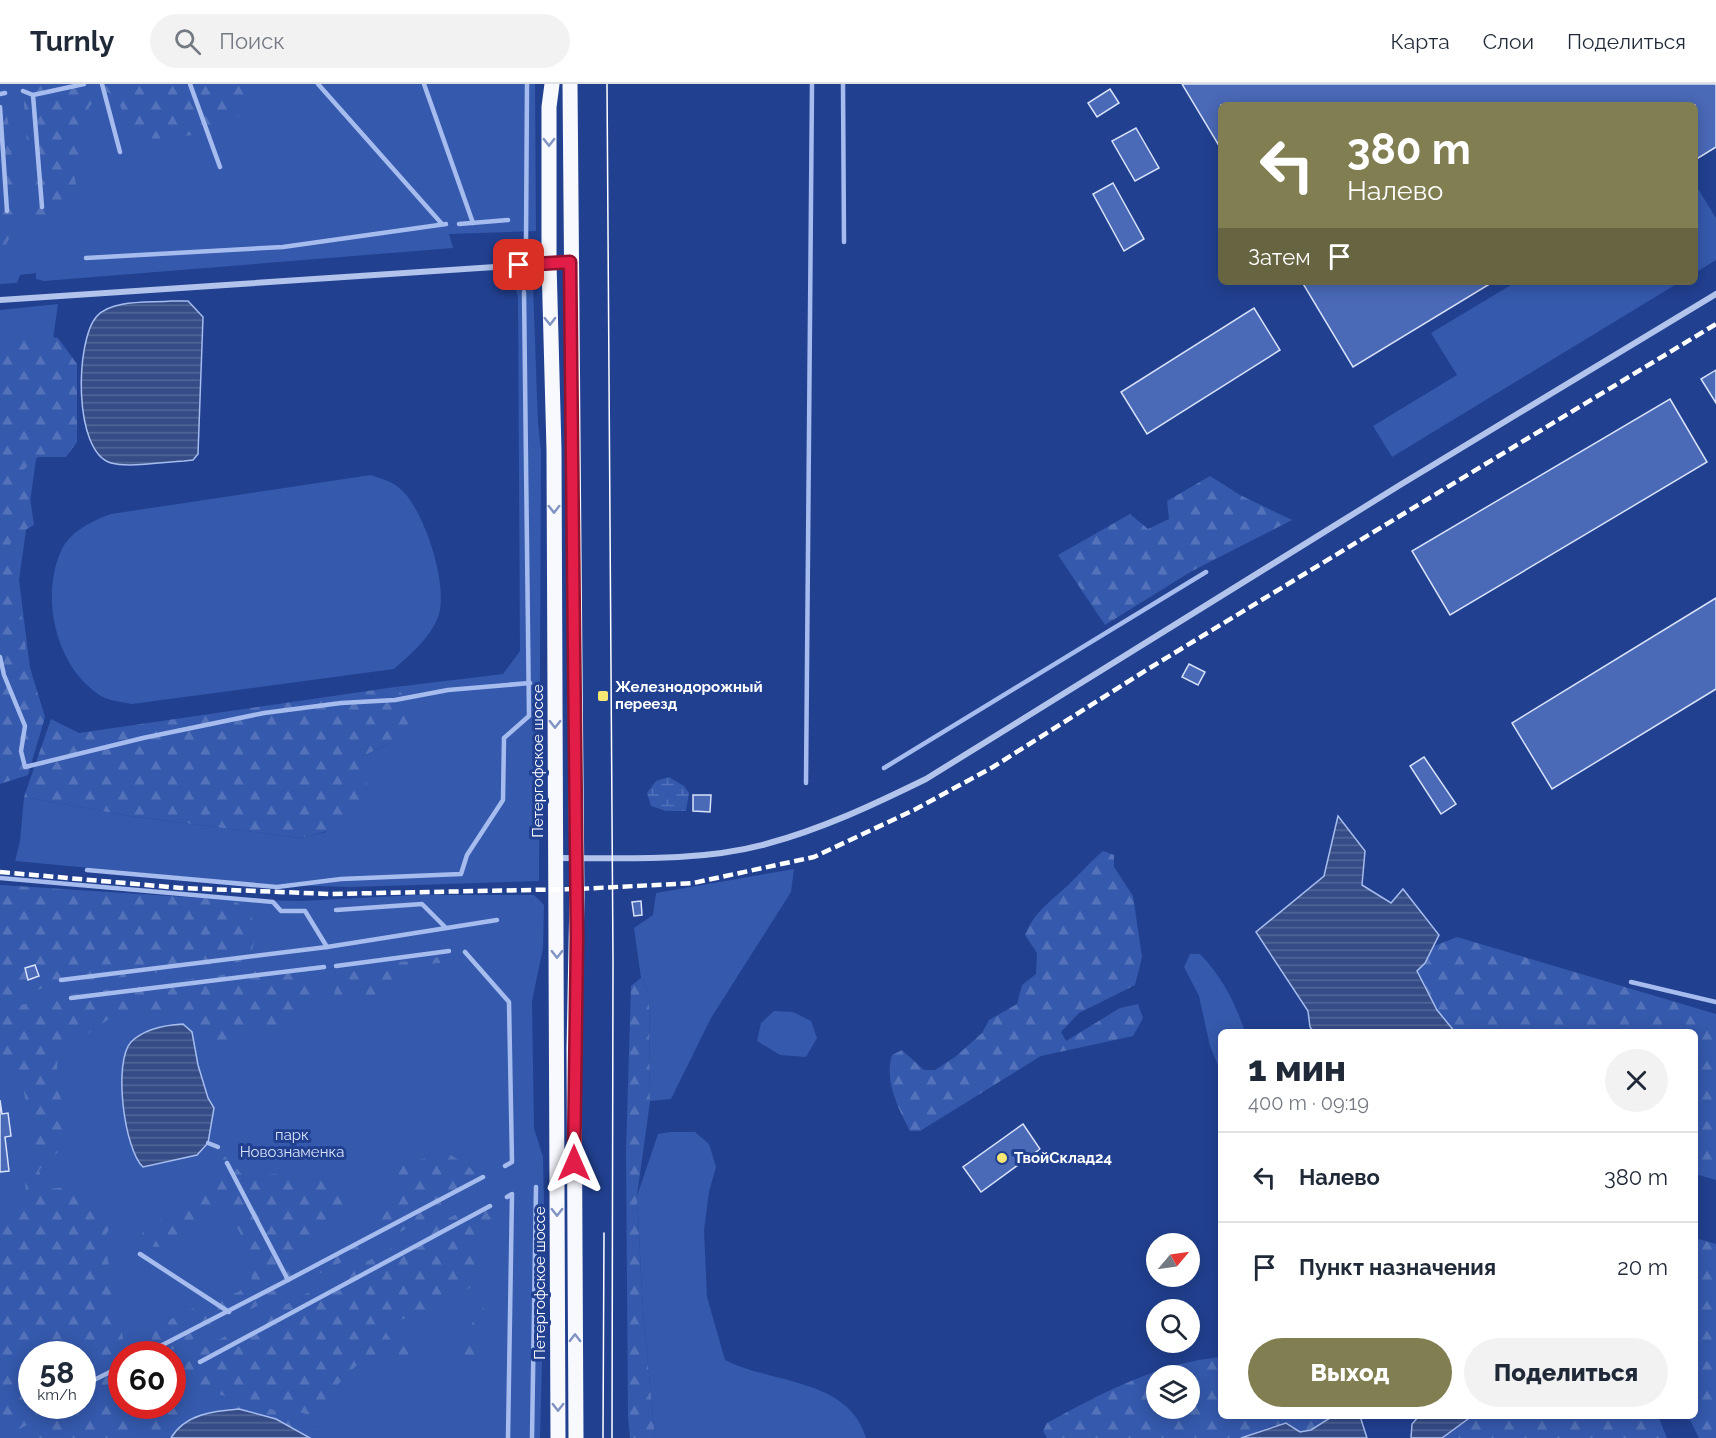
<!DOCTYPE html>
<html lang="ru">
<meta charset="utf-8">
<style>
body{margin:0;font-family:Raleway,sans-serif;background:#f2f2f3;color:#1f2937;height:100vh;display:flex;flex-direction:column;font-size:22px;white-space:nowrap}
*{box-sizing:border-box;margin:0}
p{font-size:20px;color:#747a83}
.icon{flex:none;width:33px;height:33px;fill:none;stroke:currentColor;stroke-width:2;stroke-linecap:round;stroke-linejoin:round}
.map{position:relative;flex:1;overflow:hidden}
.sheet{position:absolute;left:1218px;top:945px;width:480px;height:390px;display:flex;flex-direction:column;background:#fff;border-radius:9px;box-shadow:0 3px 15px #0003}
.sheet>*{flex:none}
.guide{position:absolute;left:1218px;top:18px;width:480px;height:183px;border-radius:9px;box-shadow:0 3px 15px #0003;background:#817e52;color:#fff;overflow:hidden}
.needle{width:39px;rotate:61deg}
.buttons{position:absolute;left:1146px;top:1149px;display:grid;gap:12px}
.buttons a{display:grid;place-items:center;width:54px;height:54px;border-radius:50%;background:#fff;box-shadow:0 3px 15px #0003;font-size:30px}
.speed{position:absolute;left:18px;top:1257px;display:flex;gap:12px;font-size:30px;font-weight:700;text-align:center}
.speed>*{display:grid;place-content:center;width:78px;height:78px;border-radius:50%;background:#fff;box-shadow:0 3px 15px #0003;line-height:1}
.speed small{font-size:15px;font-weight:400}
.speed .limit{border:9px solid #d22;background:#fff;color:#111}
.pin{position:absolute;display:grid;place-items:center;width:51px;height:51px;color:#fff;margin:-26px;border-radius:12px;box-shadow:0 3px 9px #0006}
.me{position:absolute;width:66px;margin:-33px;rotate:0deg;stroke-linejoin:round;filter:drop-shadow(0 0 4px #0008)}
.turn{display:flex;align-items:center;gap:21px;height:126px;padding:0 30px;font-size:27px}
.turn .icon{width:78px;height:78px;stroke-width:2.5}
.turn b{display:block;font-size:42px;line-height:51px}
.then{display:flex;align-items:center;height:57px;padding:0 30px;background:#0003;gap:12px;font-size:22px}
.round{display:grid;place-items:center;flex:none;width:63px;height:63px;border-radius:32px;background:#f2f2f3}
.summary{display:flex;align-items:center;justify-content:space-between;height:102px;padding:0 30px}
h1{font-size:36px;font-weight:800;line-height:45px}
.action{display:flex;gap:12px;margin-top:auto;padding:12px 30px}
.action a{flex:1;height:69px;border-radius:36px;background:#817e52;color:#fff;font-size:24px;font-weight:800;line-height:69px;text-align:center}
.action a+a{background:#f2f2f3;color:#1f2937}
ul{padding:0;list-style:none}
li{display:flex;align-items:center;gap:18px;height:90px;padding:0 30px;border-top:2px solid #e0e1e3}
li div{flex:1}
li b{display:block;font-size:22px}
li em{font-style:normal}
header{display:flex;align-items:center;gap:36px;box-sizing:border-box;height:84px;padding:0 30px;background:#fff;border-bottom:2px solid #e0e1e3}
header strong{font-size:28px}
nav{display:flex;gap:33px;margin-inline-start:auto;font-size:21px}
.search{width:420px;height:54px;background:#f2f2f3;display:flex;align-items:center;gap:15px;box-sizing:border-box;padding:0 21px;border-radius:33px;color:#747a83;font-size:22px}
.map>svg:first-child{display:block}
.green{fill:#3559ad;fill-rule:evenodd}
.forest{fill:url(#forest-firs);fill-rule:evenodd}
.wetland{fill:url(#wetland-marsh)}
.water{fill:url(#water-rules);stroke:#a6bcee;stroke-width:1.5}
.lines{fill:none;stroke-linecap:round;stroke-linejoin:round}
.stream{stroke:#a6bcee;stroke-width:4.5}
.building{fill:#4a69b7;stroke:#d7e1f9;stroke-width:1.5}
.minor{stroke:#b2c3ec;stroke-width:6}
.primary{stroke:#f7f9ff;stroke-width:15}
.tram{stroke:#fff;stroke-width:1.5}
.rail{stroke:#fff;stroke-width:4.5;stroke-dasharray:10 4.5;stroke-linecap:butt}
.oneway{stroke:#8193c2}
.route-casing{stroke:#92132f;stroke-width:15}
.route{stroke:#e11d48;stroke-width:10}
.poi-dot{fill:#f9e773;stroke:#214090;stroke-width:2}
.labels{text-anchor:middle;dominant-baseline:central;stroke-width:6;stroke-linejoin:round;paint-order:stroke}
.poi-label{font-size:15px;font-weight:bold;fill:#fff;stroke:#214090;text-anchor:start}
.street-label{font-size:15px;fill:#fff;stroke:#214090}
.park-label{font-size:15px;fill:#d7e1f9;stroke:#214090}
</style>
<header>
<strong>Turnly</strong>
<div class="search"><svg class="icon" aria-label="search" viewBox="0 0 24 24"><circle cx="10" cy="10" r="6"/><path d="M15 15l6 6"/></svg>Поиск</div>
<nav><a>Карта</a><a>Слои</a><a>Поделиться</a></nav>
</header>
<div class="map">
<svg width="1716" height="1354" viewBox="0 0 1716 1354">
<defs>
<pattern id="forest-firs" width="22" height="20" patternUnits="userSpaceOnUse" patternTransform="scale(1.5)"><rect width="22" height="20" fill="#3559ad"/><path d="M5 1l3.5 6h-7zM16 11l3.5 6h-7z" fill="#5372b9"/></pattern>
<pattern id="wetland-marsh" width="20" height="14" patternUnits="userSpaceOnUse" patternTransform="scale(1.5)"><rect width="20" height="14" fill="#3559ad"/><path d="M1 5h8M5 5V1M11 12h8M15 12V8" fill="none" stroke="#5372b9"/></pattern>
<pattern id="water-rules" width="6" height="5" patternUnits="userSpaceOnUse" patternTransform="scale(1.5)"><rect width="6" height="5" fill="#354c87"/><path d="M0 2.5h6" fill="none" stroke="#536799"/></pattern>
</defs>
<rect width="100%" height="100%" fill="#214090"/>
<g class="green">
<path d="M0,0H535L536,147L449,150L453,164L44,197L36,195V189L20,191L17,199L0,200Z"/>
<path d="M1695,100L1716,134V176L1695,189Z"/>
<path d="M1516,198H1680L1392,373L1373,342L1457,291L1431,249Z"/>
<path d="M515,202H533L538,339L541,367L539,797L352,803L273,801L15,777L20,757L24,713L130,732L300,754L326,748L363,672L396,656L410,617L395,603L503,590L520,567L518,213Z"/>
<path d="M58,220L19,496L33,608L0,612V226Z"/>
<path d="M371,391C379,394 390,397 397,402C423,420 450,503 438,533C430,554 411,570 394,585L132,620C123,618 109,617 101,612C56,584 40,514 61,467C70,447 92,437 111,430Z"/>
<path d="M794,785L791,808L711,934L671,1015L650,1017L649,909L641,894L634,844L653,831L656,809Z"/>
<path d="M0,801L176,814L300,817L417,811H534L544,821L543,864L532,917L534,1044L543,1073L545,1168L540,1354H0ZM32,1270H82V1322H32ZM122,1270H172V1322H122Z"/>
<path d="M1190,870H1200C1222,893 1235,918 1245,948H1221V989L1210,962L1199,912L1184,883Z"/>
<path d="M774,927L793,928L811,937L817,954L806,973L780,971L757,957L761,939Z"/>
<path d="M670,1048H695L709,1060L716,1083L709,1108L704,1146L707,1213L725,1276C771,1300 849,1294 866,1354H655L643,1227L637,1112L658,1050Z"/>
</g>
<g class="forest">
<path d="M25,0H250L252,2C249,23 242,33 224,43L211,41L198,43L192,51C145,57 133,62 117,12L104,7L89,23L84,61L74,88L76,101C62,123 71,139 36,138L32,127L24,21Z"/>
<path d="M0,8C12,28 15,115 13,141C12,149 9,155 5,162L0,163Z"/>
<path d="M32,250L58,254L77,280V358L66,373H38L21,388L30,414L34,441L11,454L10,470L17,497L27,574L45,633L28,691L0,700V252Z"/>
<path d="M1210,392L1240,411L1292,436L1192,487L1105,541L1058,471L1130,430L1148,445L1169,435L1167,417Z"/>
<path d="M395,603L410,617L411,636L396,656L363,672L369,717C345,743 335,746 300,754L130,732L24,713L51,635L79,649Z"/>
<path d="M1103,767L1114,771V783L1133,812L1142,873L1135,901L1079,929L1061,948L1066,957L1120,924L1138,920L1143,934L1133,952L1041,972L920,1047H910C898,1024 884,997 892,971L902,966L924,986H935L955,973L982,949L989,936L1017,920L1022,901L1036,890L1037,869L1025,851C1033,830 1048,819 1065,804C1078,792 1089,779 1103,767Z"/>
<path d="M0,801L233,816C259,830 261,853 246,877L48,903L0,916Z"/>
<path d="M1457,853L1716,930V1096L1695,1090V948H1455L1437,926L1417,887L1425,879L1434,862Z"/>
<path d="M438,873L442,875L440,879C400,882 411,887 389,912L377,914L368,911L348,920L338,919L334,911L338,895L348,885Z"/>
<path d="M292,882C322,896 320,914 296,933C291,937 286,942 281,944C269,948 255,945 244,949C235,952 230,961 220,963L209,956L180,926L129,928L110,934L58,971L56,1000L66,1030L60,1066L39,1086L44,1106C80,1098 94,1108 111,1141L104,1155L126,1270H122L121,1291L119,1296L83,1314L82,1270H32V1322H67L19,1345L0,1346V1125L27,1121L25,1098L36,1087L23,1001H17L14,982L0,984V929L21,921L65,911Z"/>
<path d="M641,894L649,909L650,1017L637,1112L643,1227L655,1354H630L628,1332L626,1067L631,902Z"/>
<path d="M440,1064L478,1089L483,1099L479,1107L164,1270H158L150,1262L154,1246L181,1229L238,1208L252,1198C250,1170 242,1147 225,1124H213L178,1161L155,1163L141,1157L144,1143C181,1128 203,1101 226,1071L243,1092C260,1094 274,1088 290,1089C302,1089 337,1102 348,1108L350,1123C340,1133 332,1143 321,1152C309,1160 300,1164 288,1175L295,1186H302L377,1147L402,1075C417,1080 429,1074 440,1064Z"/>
<path d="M485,1115L494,1126L489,1144L473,1160L485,1177L479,1197L448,1220L394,1238L385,1247L391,1256C407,1256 421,1255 430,1268L429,1273C412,1277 398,1267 382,1270C351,1275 331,1310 315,1333C269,1316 219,1315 173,1298V1280Z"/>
<path d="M1695,1154L1716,1160V1354H1699L1688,1332H1695Z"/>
<path d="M484,1223L478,1275L473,1280L463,1279L457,1269L460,1256Z"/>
<path d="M1221,1273V1332H1333L1311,1346L1300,1349L1275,1341L1241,1354H1047L1043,1347L1047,1339C1102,1309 1158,1279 1221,1273ZM1156,1292H1190V1324H1156Z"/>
<path d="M121,1303L122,1322H134L137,1354H24Z"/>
<path d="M181,1318C191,1320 198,1321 199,1332L186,1339L171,1354H151C150,1332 163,1320 181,1318Z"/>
<path d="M226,1320C249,1320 273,1324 295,1332L300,1342L320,1346L328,1354H310L276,1335L223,1326Z"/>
<path d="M1472,1332H1658L1667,1354H1442Z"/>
</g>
<path class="wetland" d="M669,693L684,702L689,709L686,727H666L651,722L647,709L656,697Z"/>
<g class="water">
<path d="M171,217H188L203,233L198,370L193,376L184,377C164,378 129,384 111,379C73,368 75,256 97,232C112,215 150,219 171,217Z"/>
<path d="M1338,732L1365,767L1362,801L1391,819L1403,805L1439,851L1425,879L1417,887L1437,926L1455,948H1314L1310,943L1308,927L1256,848L1324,792Z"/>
<path d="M183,940L192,948L198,981L208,1014L214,1024L208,1059L197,1071L143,1083C124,1065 113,978 131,958C144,945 165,941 183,940Z"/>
<path d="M239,1325L276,1335L310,1354H171C185,1330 214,1327 239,1325Z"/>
<path d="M1333,1332H1360L1367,1354H1241L1286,1339L1300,1348L1311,1346Z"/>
<path d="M1419,1332H1472L1442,1354H1411L1412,1340Z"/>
</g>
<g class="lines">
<g class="stream">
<path d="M102,0L120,68"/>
<path d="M190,0L220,83"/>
<path d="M318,0L442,140"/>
<path d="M424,0L473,139"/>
<path d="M843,0L844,158"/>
<path d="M23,7L33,11"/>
<path d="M0,10L5,9"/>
<path d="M0,23L7,127"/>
<path d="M42,123L33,11L84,0"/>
<path d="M459,140L508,136"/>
<path d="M526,158L527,0"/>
<path d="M86,174L283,163L446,140"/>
<path d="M0,573L4,591L25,642L21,667L25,683L143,654L264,629L341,619L395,616L448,606L530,599"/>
<path d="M884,684L1206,488"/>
<path d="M806,699L812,0"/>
<path d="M87,786L277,803L341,795L461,790L467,771L503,716L504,654L529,632L524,208"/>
<path d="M0,794L273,818L281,827H305L327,863"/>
<path d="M336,826L422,820L445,843"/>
<path d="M465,868L509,918L512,1078L505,1082"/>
<path d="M336,882L449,867"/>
<path d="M61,896L327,863L497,836"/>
<path d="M1631,898L1716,918"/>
<path d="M71,914L324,883"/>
<path d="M208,1059L218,1063"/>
<path d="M227,1079L288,1196L483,1093"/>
<path d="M507,1113L512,1110L508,1354"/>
<path d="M140,1170L229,1228"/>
<path d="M147,1269L288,1196"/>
<path d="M200,1278L490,1122"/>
<path d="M82,1302L122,1282"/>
<path d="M44,1322H45"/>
<path d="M532,1354L536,1103"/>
</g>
</g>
<g class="building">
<path d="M1182,0H1716V63L1695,76V21H1221V65Z"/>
<path d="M1110,5L1119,19L1097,33L1088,19Z"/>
<path d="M1136,44L1159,84L1135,97L1112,57Z"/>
<path d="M1113,99L1144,155L1124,167L1093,110Z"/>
<path d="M1302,198H1493L1353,283Z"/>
<path d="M1254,224L1280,266L1147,350L1121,308Z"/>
<path d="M1716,286V319L1701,295Z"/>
<path d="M1670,315L1707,378L1450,531L1412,467Z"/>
<path d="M1716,514V605L1552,705L1512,639Z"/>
<path d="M1189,580L1205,588L1198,601L1182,593Z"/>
<path d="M1424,673L1456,720L1441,730L1410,682Z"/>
<path d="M693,711H711L710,728L693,727Z"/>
<path d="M641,817L642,831L634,832L632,818Z"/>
<path d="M35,881L39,892L28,896L25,884Z"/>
<path d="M0,1016L2,1030L8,1029L11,1052L5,1053L9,1087L0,1088Z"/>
<path d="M1023,1040L1040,1065L981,1108L963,1083Z"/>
</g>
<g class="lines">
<g class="minor">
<path d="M0,216L570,178"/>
<path d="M557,774C626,774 699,778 766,760C822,745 873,721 926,695L1400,401L1716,210"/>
</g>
<g class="primary">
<path d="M552,0L549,23V179L554,366L558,1354"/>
<path d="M570,0L577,812L574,965L576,1354"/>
</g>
<g class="tram">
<path d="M607,0L613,877L612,1354"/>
<path d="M603,1354L604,1149"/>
</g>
<path class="rail" d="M0,788L181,804L330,810L577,805L693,799L814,773L914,726L993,683L1148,585L1716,240"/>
</g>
<defs><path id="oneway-chevron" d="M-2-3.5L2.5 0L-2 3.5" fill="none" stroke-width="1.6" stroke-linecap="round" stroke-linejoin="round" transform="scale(1.5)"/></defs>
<g class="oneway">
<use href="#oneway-chevron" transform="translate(549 58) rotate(90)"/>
<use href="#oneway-chevron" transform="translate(550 237) rotate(89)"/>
<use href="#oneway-chevron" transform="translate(554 425) rotate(90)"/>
<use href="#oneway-chevron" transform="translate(555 640) rotate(90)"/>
<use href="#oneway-chevron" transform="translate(557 870) rotate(90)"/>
<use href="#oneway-chevron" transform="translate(557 1128) rotate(90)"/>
<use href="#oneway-chevron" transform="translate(575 1254) rotate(-90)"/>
<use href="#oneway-chevron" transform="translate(558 1323) rotate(90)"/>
</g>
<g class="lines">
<g class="route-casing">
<path id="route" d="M519,181L570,178L577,853L574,1079"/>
</g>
<use href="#route" class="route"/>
</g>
<g class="poi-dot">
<rect x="597" y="606" width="12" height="12" rx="3"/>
<circle cx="1002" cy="1074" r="6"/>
</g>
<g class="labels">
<g class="poi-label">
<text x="615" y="603">Железнодорожный<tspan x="615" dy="17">переезд</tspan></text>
<text x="1014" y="1074">ТвойСклад24</text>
</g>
<g class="street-label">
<text transform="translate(538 677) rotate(-90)">Петергофское шоссе</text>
<text transform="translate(540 1199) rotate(-90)">Петергофское шоссе</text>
</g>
<g class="park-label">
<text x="292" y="1051">парк<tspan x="292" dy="17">Новознаменка</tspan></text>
</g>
</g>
</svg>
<div class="buttons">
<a><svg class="needle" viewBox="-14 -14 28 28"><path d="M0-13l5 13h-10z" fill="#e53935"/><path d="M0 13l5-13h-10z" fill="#747a83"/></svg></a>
<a><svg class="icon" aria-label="search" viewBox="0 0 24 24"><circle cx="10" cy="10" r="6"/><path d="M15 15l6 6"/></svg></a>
<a><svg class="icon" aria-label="layers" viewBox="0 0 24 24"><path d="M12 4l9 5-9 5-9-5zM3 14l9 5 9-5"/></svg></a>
</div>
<div class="speed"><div>58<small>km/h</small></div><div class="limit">60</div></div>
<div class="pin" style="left:519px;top:181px;background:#d93025"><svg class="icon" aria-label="arrive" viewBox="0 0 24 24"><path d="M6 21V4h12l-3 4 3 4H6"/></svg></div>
<svg class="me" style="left:574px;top:1079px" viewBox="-20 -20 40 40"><path d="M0-17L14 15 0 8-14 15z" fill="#e11d48" stroke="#fff" stroke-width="4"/></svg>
<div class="guide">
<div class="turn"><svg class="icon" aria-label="left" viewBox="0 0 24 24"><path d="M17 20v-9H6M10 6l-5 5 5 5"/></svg><div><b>380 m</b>Налево</div></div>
<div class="then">Затем<svg class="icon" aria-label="arrive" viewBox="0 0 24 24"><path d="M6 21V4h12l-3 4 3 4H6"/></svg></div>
</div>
<section class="sheet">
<div class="summary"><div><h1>1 мин</h1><p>400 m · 09:19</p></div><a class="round"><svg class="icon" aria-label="close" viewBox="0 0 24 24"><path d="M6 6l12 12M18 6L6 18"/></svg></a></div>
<ul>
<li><svg class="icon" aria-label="left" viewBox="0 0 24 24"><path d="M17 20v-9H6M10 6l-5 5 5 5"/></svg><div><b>Налево</b></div><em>380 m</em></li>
<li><svg class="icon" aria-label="arrive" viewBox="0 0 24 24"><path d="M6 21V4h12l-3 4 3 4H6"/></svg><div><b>Пункт назначения</b></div><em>20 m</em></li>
</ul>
<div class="action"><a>Выход</a><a>Поделиться</a></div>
</section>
</div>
